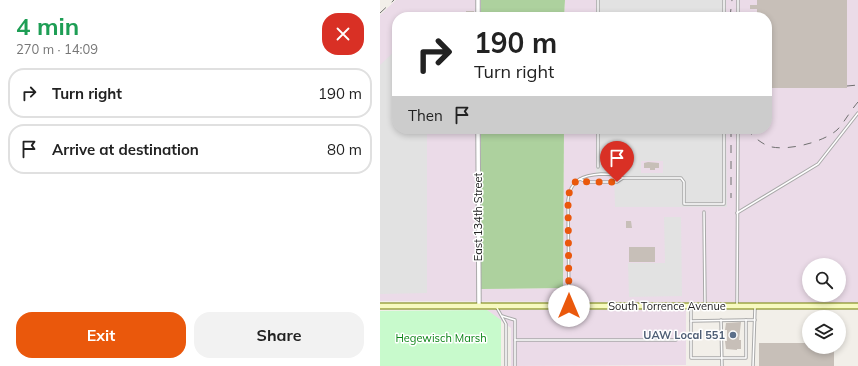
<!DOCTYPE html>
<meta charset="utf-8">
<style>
body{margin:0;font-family:Mulish,sans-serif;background:#f2f2f2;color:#222;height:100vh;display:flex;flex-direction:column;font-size:15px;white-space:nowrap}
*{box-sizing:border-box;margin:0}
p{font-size:13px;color:#767676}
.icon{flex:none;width:22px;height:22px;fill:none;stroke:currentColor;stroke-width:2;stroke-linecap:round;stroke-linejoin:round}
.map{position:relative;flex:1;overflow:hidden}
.sheet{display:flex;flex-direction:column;background:#fff;width:380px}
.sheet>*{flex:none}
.top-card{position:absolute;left:12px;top:12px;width:380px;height:122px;border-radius:16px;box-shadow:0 2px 6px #0003;background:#fff;color:#222;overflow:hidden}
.tools{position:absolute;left:422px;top:258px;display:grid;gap:8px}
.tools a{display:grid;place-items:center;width:44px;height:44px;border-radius:50%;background:#fff;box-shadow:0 2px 6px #0003;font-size:20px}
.pin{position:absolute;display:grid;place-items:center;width:34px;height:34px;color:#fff;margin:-41px -17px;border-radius:50% 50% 50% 0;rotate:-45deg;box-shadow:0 0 4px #0007}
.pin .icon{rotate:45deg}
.me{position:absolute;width:44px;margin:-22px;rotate:0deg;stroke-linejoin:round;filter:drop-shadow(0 0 3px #0008)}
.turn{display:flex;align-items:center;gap:14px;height:84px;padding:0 16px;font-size:18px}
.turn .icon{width:52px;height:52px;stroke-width:2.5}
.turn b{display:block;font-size:28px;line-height:34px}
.then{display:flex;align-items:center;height:38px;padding:0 16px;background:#0003;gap:8px;font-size:15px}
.round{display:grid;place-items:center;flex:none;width:42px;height:42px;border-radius:16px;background:#f2f2f2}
.summary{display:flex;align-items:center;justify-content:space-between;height:68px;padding:0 16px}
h1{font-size:24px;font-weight:700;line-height:30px;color:#1e9e55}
.button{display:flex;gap:8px;margin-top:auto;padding:8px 16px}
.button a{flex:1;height:46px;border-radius:16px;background:#ea580c;color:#fff;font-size:16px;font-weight:700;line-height:46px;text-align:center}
.button a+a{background:#f2f2f2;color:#222}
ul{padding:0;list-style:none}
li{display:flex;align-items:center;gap:12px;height:50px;margin:0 8px 6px;padding:0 8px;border:2px solid #e0e0e0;border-radius:16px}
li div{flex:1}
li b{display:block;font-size:15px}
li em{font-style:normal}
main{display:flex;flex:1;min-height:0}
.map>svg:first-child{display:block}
.industrial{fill:#ebdbe8;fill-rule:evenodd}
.forest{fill:#add19e}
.park{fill:#c8facc}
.parking{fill:#e2e2e2;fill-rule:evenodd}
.building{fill:#c7bfb8}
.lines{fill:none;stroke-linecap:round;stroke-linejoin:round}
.lane-casing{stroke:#a9a9a9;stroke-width:3.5}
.street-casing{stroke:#a9a9a9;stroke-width:5.5}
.secondary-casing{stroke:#707d05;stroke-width:7}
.lane{stroke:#fff;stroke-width:1.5}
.street{stroke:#fff;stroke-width:3.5}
.secondary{stroke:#f7fabf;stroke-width:5}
.rail{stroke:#707070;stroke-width:1;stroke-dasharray:8 8;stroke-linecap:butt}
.route{stroke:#ea580c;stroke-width:7;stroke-dasharray:0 12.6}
.service-dot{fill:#5c6f8a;stroke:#fff;stroke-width:1.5}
.labels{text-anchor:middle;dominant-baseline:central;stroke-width:3;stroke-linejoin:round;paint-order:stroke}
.street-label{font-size:11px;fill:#222;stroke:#fff}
.service-label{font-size:11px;font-weight:bold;fill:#4e5e75;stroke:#fff;text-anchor:end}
.park-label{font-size:11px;fill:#0c8416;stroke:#fff}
</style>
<main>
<section class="sheet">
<div class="summary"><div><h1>4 min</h1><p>270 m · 14:09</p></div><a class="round" style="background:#d93025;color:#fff"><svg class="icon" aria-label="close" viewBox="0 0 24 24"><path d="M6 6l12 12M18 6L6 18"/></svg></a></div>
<ul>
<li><svg class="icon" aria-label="right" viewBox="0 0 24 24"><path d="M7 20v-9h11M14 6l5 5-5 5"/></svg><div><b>Turn right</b></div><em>190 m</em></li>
<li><svg class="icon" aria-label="arrive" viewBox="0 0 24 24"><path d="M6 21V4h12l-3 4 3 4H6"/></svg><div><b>Arrive at destination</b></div><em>80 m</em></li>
</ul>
<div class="button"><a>Exit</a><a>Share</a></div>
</section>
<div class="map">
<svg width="478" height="366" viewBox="0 0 478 366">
<rect width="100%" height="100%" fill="#f2efe9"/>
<g class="industrial">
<path d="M16,0H101V17H17V129H101L102,289L183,288L184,129H387V17H184L185,0H478V303L0,301V15ZM429,265H459V295H429Z"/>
<path d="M107,310H306V365L131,366V328Z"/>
</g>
<g class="forest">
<path d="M101,0H185L184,17H101Z"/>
<path d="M101,129H184L183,288L101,289Z"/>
</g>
<path class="park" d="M107,310L121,320V366H0V311Z"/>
<g class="parking">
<rect x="216" y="0" width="130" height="17"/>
<path d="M17,49V129H47V293L0,294V65Z"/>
<path d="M216,129H346L347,207H235L234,173H216ZM261,161H283V173H261Z"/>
<path d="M284,217H301L302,296L249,297L248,263H285Z"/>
</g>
<g class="building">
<path d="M377,0H467V88H387V17H377V9H370V5H377Z"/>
<rect x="86" y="11" width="8" height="6"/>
<path d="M268,162L279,163V168H275V170H270V168H264V163Z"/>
<path d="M246,221H251L252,228H246Z"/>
<rect x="249" y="247" width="26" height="15"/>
<path d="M361,322L359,340H361V349H357V350L346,349L345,341H347V330H345L346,323Z"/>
<path d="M379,343H429V347H454V366H379Z"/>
</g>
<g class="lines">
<g class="lane-casing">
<g id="lane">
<path d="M218,0V17"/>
<path d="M344,17V0"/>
<path d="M358,17V0"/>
<path d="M218,129V167"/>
<path d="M200,179L207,182H237L243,178"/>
<path d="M324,212L325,304"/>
<path d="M357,213L438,164L478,113"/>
<path d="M189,304L188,200C190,180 203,175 221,174C230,174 236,174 243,178H301L304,182V204H344V129"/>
<path d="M357,305L358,129"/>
<path d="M117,308L126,324V366"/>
<path d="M311,308V358H366V320H375"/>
<path d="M122,316L135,320V366"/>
<path d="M341,320L342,366"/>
<path d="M311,321L366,320"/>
<path d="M135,340H296"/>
<path d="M373,366L375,308"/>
</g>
</g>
<g class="street-casing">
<g id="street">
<path d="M98,0V17"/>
<path d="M98,129L99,306"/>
</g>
</g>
<g class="secondary-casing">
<path id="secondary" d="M0,306H478"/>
</g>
<use href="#lane" class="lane"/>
<use href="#street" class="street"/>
<use href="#secondary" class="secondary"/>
<g class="rail">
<path d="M0,13L14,0"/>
<path d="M350,17L352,0"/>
<path d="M467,86L478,85"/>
<path d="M351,129V198"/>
<path d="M366,129C372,135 379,142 388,146C406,152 445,142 458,129C465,121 471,110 478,102"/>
</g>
</g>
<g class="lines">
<path class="route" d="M189,306L188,200C189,191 191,183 200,179L207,182H237"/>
</g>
<circle class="service-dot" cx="353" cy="335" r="4"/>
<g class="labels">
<g class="street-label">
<text transform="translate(98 217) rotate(-90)">East 134th Street</text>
<text x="287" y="306">South Torrence Avenue</text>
</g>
<g class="service-label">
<text x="345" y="335">UAW Local 551</text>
</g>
<g class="park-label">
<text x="61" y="338">Hegewisch Marsh</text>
</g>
</g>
</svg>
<div class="tools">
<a><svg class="icon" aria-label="search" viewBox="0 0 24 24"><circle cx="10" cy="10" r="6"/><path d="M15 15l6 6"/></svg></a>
<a><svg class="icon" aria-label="layers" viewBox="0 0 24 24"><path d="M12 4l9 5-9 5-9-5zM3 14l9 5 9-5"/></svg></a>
</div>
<div class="pin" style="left:237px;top:182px;background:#d93025"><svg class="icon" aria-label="arrive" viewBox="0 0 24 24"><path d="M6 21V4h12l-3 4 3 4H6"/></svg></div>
<svg class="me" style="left:189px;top:306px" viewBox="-20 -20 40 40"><circle r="19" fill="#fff"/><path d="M0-13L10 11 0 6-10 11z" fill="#ea580c"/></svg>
<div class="top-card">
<div class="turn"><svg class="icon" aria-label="right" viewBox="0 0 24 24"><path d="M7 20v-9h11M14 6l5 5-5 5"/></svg><div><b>190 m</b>Turn right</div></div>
<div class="then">Then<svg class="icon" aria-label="arrive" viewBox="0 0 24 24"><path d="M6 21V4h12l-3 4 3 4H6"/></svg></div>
</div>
</div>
</main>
